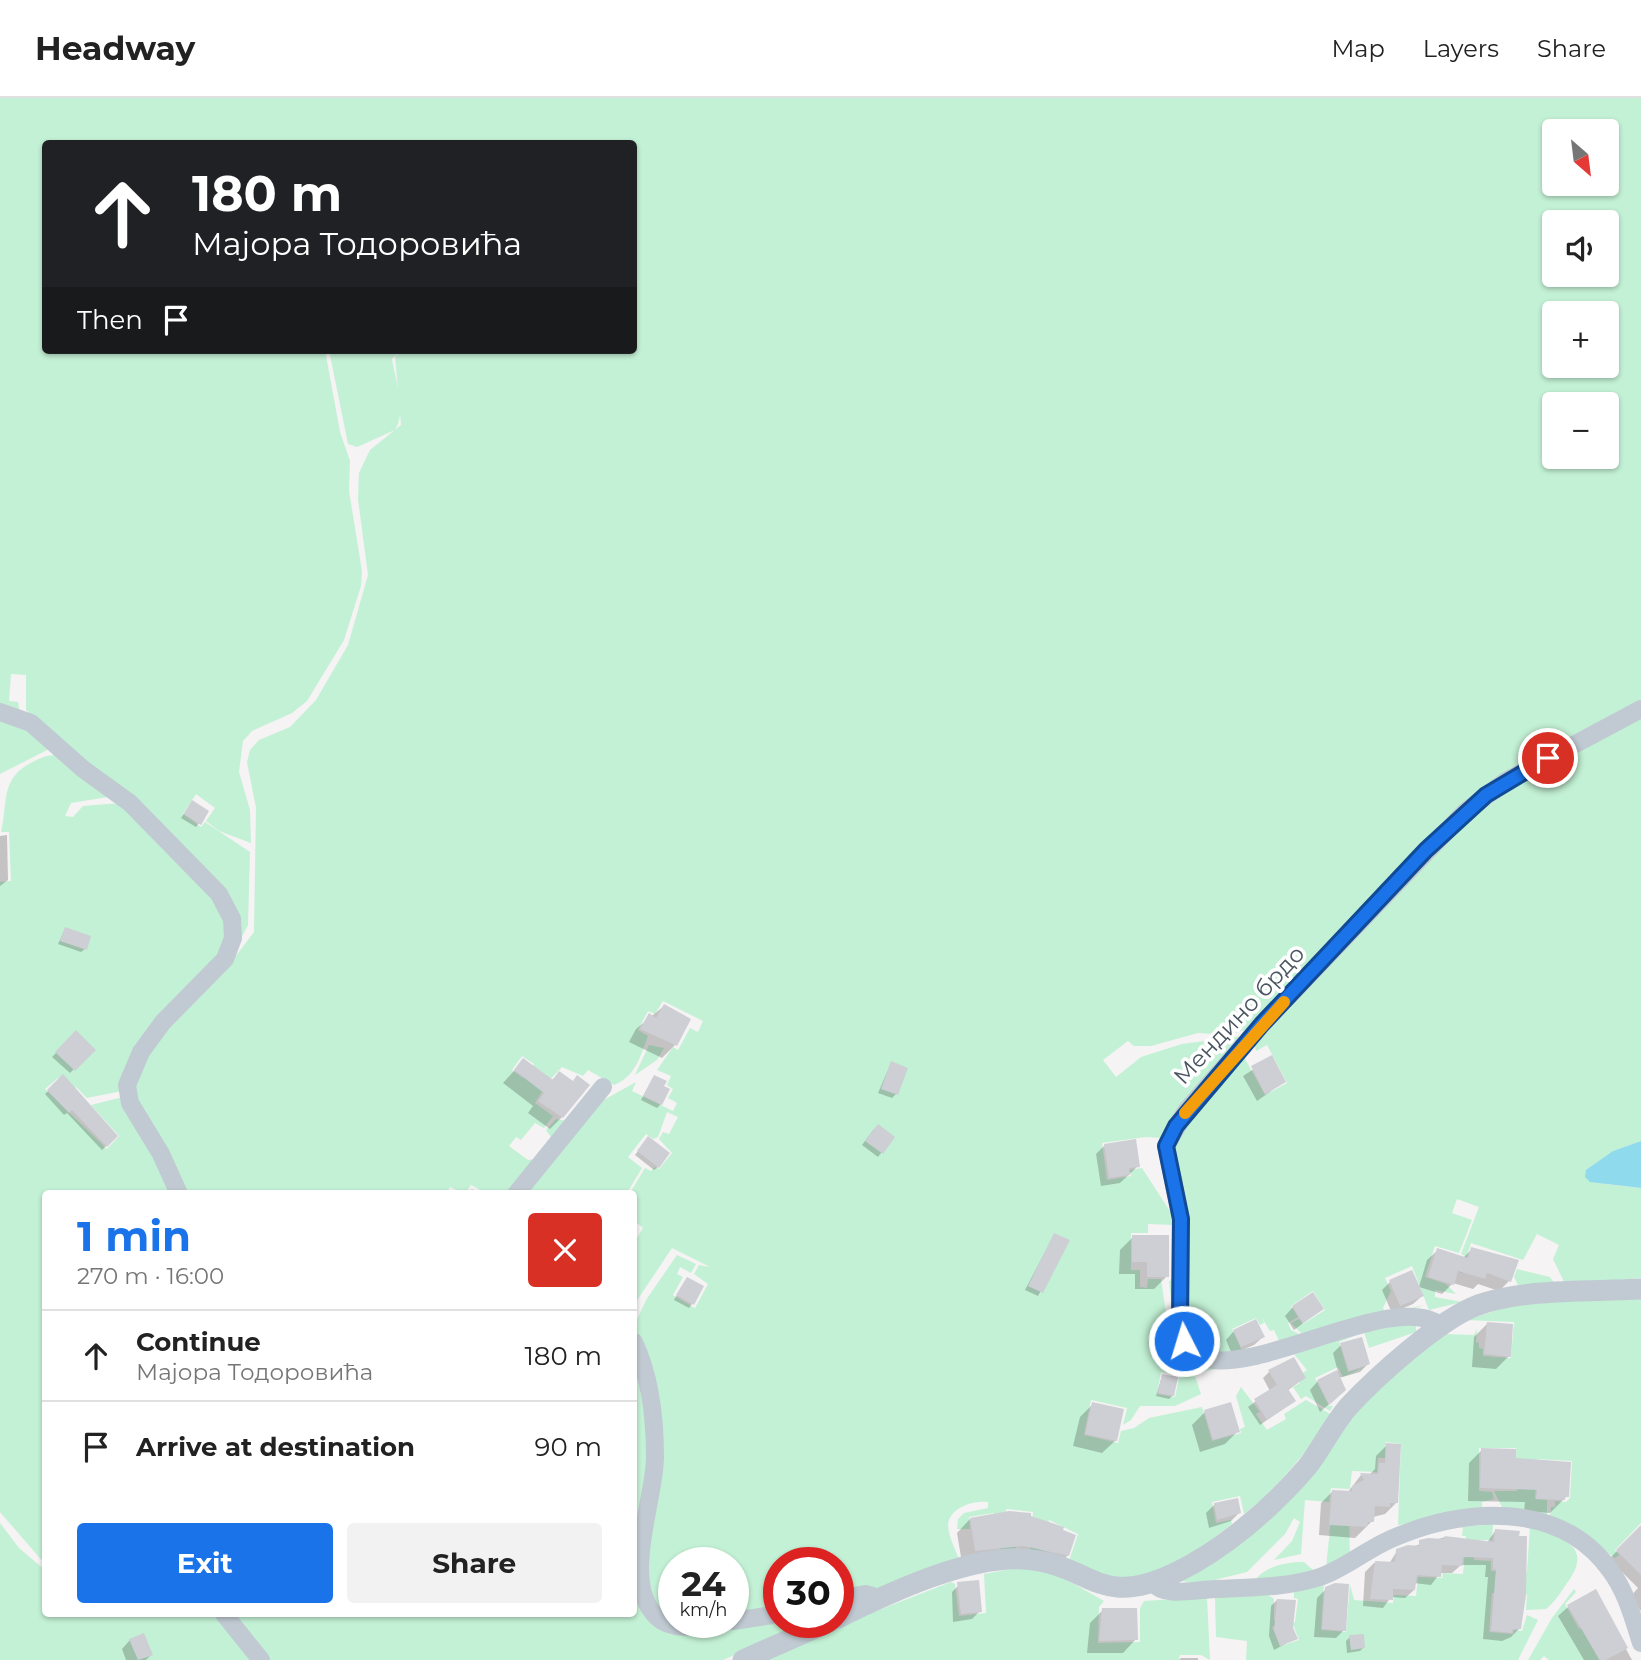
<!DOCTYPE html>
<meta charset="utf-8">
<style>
body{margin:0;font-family:Montserrat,sans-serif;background:#f2f2f2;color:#222;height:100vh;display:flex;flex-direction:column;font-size:26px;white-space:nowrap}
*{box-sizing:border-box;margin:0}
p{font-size:23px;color:#767676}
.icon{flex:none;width:38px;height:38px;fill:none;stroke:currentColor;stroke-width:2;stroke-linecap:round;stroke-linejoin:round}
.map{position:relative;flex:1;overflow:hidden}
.sheet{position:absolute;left:42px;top:1092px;width:595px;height:427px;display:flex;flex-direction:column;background:#fff;border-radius:7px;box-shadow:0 2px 5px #0004}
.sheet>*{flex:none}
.hud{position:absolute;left:42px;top:42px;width:595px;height:214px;border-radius:7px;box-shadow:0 2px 5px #0004;background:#202124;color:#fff;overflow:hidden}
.needle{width:46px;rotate:152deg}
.tools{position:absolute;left:1542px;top:21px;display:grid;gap:14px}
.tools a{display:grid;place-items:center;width:77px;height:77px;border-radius:7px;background:#fff;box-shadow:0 2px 5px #0004;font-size:35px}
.speed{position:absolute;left:658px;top:1449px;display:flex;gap:14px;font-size:35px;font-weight:700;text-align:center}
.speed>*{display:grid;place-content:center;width:91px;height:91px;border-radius:50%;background:#fff;box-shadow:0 2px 5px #0004;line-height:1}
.speed small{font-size:18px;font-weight:400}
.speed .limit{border:10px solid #d22;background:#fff;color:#111}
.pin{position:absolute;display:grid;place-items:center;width:60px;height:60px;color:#fff;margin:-30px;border:4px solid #fff;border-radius:50%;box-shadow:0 2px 7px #0007}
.me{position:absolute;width:77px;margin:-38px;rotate:355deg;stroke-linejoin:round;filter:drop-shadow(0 0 5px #0008)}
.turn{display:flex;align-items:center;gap:24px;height:147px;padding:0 35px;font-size:32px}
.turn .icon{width:91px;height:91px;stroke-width:2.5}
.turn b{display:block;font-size:49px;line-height:60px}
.then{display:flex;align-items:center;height:66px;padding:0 35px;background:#0003;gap:14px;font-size:26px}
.round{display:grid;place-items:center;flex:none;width:74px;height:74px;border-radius:7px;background:#f2f2f2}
.overview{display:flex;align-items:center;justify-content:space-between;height:119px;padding:0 35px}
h1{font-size:42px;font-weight:700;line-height:52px;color:#1a73e8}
.action{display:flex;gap:14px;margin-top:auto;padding:14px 35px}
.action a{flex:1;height:80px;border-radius:7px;background:#1a73e8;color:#fff;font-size:28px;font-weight:700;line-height:80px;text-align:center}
.action a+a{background:#f2f2f2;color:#222}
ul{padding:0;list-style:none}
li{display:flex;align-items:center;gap:21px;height:91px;padding:0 35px;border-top:2px solid #e0e0e0}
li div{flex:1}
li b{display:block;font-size:26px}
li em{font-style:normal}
header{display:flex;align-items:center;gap:42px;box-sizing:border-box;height:98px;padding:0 35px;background:#fff;border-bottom:2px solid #e0e0e0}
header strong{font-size:33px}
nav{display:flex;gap:38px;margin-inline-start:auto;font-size:24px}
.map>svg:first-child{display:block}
.green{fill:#c3f1d5;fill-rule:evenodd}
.water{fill:#90daee}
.shadow{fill:#0003}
.building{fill:#cdcfd5}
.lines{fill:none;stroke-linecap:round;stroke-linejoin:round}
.minor{stroke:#c1cad2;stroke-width:18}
.tertiary{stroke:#c1cad2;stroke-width:21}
.route-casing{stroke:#114b97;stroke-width:18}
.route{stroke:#1a73e8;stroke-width:12}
.slow{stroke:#f59e0b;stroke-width:12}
.labels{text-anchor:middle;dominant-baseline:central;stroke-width:7;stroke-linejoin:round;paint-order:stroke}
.street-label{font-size:23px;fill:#4a5661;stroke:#fff}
</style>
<header>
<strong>Headway</strong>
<nav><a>Map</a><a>Layers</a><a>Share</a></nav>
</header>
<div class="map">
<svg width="1641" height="1562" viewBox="0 0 1641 1562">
<rect width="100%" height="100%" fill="#f5f3f3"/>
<g class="green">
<path d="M0,0H1641V606L1513,675L1245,932L1227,937L1198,935L1151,948H1134L1128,943L1103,962L1116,979L1141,959L1182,946L1243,938L1161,1040L1146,1039L1102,1045L1107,1082L1131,1078L1130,1072L1142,1070L1175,1121L1174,1228L1169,1183L1172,1182L1173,1127L1148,1126V1135H1131V1172H1140V1189L1147,1190L1148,1181H1161L1168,1228L1181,1254L1229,1269L1205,1273L1179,1271L1177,1277L1161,1274L1157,1296L1175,1299L1180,1275L1195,1278L1201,1296L1175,1308H1140L1131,1322L1123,1327L1127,1310L1091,1302L1084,1337L1118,1345L1121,1333L1134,1330L1149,1320L1202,1309L1212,1343L1241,1335L1240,1331L1245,1329L1236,1298L1241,1289L1260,1314L1256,1316L1267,1332L1286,1321L1284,1316L1306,1302L1332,1317C1306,1354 1280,1388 1244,1416L1240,1398L1212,1404L1216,1425L1231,1422L1232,1426C1203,1448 1155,1489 1115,1480C1100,1477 1084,1469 1069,1463L1078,1436L1049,1422L1039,1451L1049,1455L1030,1453L1033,1414L1006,1411L1002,1447L1016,1449V1452L1001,1453L994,1415L969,1419L970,1431H957L958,1421L964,1415L988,1410V1404C973,1402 948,1410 948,1428C949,1439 955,1451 959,1461L875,1493L838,1495V1465H779V1511L733,1518V1465H674V1522L654,1503L646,1469L655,1412L639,1245L634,1228L646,1202L677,1157L696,1166L691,1175L680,1169L677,1176L683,1179L673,1197L695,1210L708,1186L694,1176L699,1167L710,1169L672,1150L634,1207V1145L643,1130L637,1125L634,1127V1096L630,1095L645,1070L651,1073L655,1069L659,1071L672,1055L659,1041L663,1034L669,1036L678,1019L667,1014L658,1039L653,1041L646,1036L628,1059L642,1070L627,1095H521L602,1003L636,984L632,993L673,1013L677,1005L668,1000L673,991L667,987L671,978L657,972L673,949L678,952L690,930L698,934L703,923L663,903L655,916L648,913L638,932L648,938C640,959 636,978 614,987L588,972L583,978L562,969L548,984L530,973L534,966L522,958L512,972L523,980L528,975L546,987L535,1005L553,1018L544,1030L535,1025L521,1042L516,1039L509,1048L528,1062L536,1061L551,1039L546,1032L556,1021L567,1023L511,1095H486L471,1087L465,1096L450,1089L446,1096L183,1095L140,1018L133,979L194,894L235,859L254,834L256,710L247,664L250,652L259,642L290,629L316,602L348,547L368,477L358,401L359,375L370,352L401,327L395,258L404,252H634V46H46V252H325L340,334L350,363L349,393L362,473L361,488L344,542L307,603L292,615L252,633L243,643L239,674L250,712L251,745L219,733L206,723L215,710L196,696L183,716L201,729L205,724L250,754L248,827L238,846L235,819L26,612V577L11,576L9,603L18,604L20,615L0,611ZM1554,33H1606V86H1554ZM1554,124H1606V177H1554ZM1554,215H1606V268H1554ZM1554,306H1606V359H1554Z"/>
<path d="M329,252H400L392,261C395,281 407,314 395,332L357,349L348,346Z"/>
<path d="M1641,614V1043L1613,1053L1606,1086L1641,1090V1180L1565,1186L1553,1161L1559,1147L1537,1136L1523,1162L1471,1145L1462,1175L1459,1174L1465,1158L1461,1156L1479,1109L1457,1101L1452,1115L1472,1122L1459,1155L1435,1148L1425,1179L1446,1186L1456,1196L1435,1192V1199L1462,1204L1429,1212L1412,1168L1385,1180L1391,1193L1383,1210L1386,1216L1424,1207L1397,1217L1302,1236L1291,1225L1299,1221L1303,1226L1325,1212L1313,1193L1291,1208L1298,1219L1288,1225L1291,1232L1301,1237L1281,1247L1274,1232L1270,1233L1262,1220L1264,1225L1260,1227L1256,1220L1232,1231L1243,1255L1215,1259L1189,1243L1171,1066L1176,1036L1244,959L1265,997L1287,985L1267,947L1256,953L1254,945L1492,696Z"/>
<path d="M0,618L18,623L53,649L0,676Z"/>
<path d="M56,657L114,698L71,705L65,718L73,719L83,708L120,705L221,806L228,846L122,993L87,1000L76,989L71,993L58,980L45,991L107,1051L119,1038L91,1007L123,999L175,1095L46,1096L45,1466L0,1414V784L11,783L9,734H1C8,706 0,682 29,666C38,661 45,657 56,657Z"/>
<path d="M649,947L664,950L657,962L635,977Z"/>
<path d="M1517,1171L1550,1179L1555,1186L1518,1187L1514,1179Z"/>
<path d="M1641,1198V1425L1615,1452L1619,1457L1615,1460L1609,1456L1550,1420L1551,1409H1555V1403L1566,1404L1570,1400L1572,1363L1537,1361L1535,1401L1547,1402V1419L1503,1411L1494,1393H1517L1516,1350H1479V1393L1492,1394L1494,1401L1482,1404V1413L1398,1427L1401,1346L1386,1344L1385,1360H1378L1377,1374L1352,1373L1350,1391L1331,1390L1329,1404L1305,1402L1301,1456L1274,1462L1292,1443L1300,1424L1294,1420L1285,1436L1247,1474L1198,1486L1182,1483L1371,1297L1444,1236L1474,1237L1477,1231L1476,1244L1479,1245V1250L1483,1251V1258L1511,1260L1514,1224L1465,1222L1518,1206Z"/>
<path d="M1410,1224L1416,1228V1234L1369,1250L1364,1234L1339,1244L1348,1274L1365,1269L1343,1279L1338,1269L1315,1280L1329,1308H1333L1330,1313L1306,1298L1301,1301L1293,1289L1300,1285L1297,1279L1307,1272L1294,1256H1289C1324,1235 1369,1229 1410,1224Z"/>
<path d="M634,1254L651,1358L638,1443L654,1525L810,1524L723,1562H265L229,1516H634Z"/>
<path d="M1331,1421L1349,1423L1350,1459L1319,1475L1255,1482C1266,1468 1286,1464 1304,1464L1314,1473L1326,1470Z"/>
<path d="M0,1425L19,1450L45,1472L46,1516H219L255,1562H0Z"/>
<path d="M1493,1426L1492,1442H1475L1474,1462L1491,1463V1473L1527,1474L1530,1428C1561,1440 1595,1447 1567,1485C1561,1494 1555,1504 1546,1511L1526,1512L1527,1496L1492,1495L1489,1534L1513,1536L1514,1532L1522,1533L1527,1517L1538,1522L1518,1562H1246L1247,1543L1216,1539L1215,1500L1266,1495L1274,1501V1522L1287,1523L1272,1529L1280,1548L1299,1542L1292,1524H1295L1298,1501L1294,1500V1494L1324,1484L1321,1532L1346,1534L1350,1486L1354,1502L1393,1505L1394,1497L1416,1498L1418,1479L1442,1480L1443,1475L1463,1476L1466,1438H1462L1463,1429Z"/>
<path d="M1022,1469L1060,1478L1104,1503L1099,1509L1098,1545L1140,1544V1510L1144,1503L1207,1499L1210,1562L1201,1557H1180L1179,1562H765L848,1524L951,1484L955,1486L959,1518L986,1515L984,1476Z"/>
<path d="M1574,1491L1576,1494L1565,1506L1579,1531L1592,1525L1584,1535L1599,1562H1549L1544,1558L1540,1562H1528L1552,1520Z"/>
</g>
<path class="water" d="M1641,1043V1090L1590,1084L1585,1079L1586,1072L1613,1053Z"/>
<g class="shadow">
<path d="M189,708L199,725L196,729L181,720Z"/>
<path d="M7,737L8,782L0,788V738Z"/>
<path d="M65,831L85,851L81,854L58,846Z"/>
<path d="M664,908L675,947L662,960L629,944L636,931Z"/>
<path d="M76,935L93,952L70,975L52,959Z"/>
<path d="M1271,960L1284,984L1257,1003L1243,978Z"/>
<path d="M524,962L551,983L559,975L562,1019L550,1031L528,1015L533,1008L503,985Z"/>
<path d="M891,965L896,996L892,1000L878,995Z"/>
<path d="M63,979L116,1038L102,1052L67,1015L64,1017L45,996Z"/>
<path d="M654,979L661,1006L657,1010L641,1002Z"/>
<path d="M874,1031L893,1039L878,1059L862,1047Z"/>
<path d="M645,1044L658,1069L654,1072L635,1057Z"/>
<path d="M1104,1048L1138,1068L1120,1085L1101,1088L1096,1056Z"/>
<path d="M472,1091L479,1096H467Z"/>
<path d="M1054,1137L1068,1143L1038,1198L1025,1192Z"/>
<path d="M1133,1139L1167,1178L1154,1191H1135V1176H1119L1120,1152Z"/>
<path d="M1472,1151L1509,1183L1499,1193L1478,1186L1473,1191L1453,1185L1442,1196L1419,1189L1427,1162L1438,1152L1463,1160Z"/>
<path d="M1390,1184L1422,1198L1413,1206L1392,1215L1382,1192Z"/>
<path d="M684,1185L692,1206L689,1210L674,1202Z"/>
<path d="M1293,1209L1322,1211L1294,1232L1285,1218Z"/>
<path d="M1487,1226L1509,1258L1496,1271L1472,1269L1474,1239Z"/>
<path d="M1234,1233L1263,1239L1254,1247L1232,1256L1226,1242Z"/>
<path d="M1341,1247L1368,1266L1360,1274L1339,1280L1336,1300L1320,1314L1310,1292L1318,1283L1338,1274L1333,1255Z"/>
<path d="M1269,1274L1304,1280L1287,1293L1294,1303L1260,1327L1248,1309L1270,1293L1263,1280Z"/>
<path d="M1162,1278L1173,1297L1169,1301L1156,1298Z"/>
<path d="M1093,1306L1116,1342L1102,1355L1073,1348L1080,1319Z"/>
<path d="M1205,1314L1238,1333L1225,1346L1200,1354L1192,1327Z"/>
<path d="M1387,1347L1396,1405L1385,1416L1373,1419L1372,1423L1355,1440L1319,1437L1321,1405L1332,1394H1348L1361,1377H1369L1375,1371L1376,1358Z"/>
<path d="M1482,1352L1514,1362L1567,1398L1550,1415L1524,1413L1525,1404L1468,1403L1469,1365Z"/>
<path d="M1215,1406L1239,1415L1231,1423L1209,1430L1206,1415Z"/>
<path d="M970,1421L1068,1457L1054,1470L962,1465L957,1435Z"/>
<path d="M1641,1429V1513L1630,1499L1638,1490L1609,1461Z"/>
<path d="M1495,1433L1519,1531L1511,1539L1502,1543L1483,1541L1488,1479H1485L1486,1467H1461L1452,1475H1440L1431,1487L1414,1485V1492L1405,1500L1391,1499L1383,1510L1363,1508L1365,1474L1374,1465L1389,1466L1397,1453L1445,1439L1487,1445Z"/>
<path d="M960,1486L980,1513L972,1521L953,1524L952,1494Z"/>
<path d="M1326,1491L1344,1532L1336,1540L1314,1539L1317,1500Z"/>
<path d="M1595,1494L1621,1542L1632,1562H1584L1558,1518L1568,1509Z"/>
<path d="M1277,1502L1296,1540L1274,1552L1269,1538L1271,1508Z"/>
<path d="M1103,1512L1136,1541L1123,1555H1087L1090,1525Z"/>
<path d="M1350,1539L1363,1550L1360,1553L1347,1555L1346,1543Z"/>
<path d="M130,1542L151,1557L146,1562H126L122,1551Z"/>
<path d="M1181,1560H1198V1562H1179Z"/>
</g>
<g class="building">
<path d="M192,702L209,713L201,727L184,716Z"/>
<path d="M65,829L91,838L87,852L60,843Z"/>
<path d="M664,906L691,921L677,948L640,931L649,915L656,920Z"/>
<path d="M76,932L96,952L75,973L55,954Z"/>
<path d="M1272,957L1286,984L1265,996L1251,968Z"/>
<path d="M523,960L553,982L559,973L573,983L577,977L590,987L563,1020L538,1003L544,995L514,972Z"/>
<path d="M891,963L908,970L898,997L881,991Z"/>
<path d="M63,976L118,1038L107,1049L72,1012L69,1015L47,992Z"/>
<path d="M654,977L667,983L664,988L670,991L662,1007L643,998Z"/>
<path d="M878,1026L895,1039L883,1056L865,1043Z"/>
<path d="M648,1038L670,1055L659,1070L637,1053Z"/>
<path d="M1136,1041L1140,1069L1129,1070L1130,1077L1109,1080L1104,1046Z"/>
<path d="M1054,1135L1070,1142L1043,1195L1028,1188Z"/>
<path d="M1132,1137H1169V1179H1147V1164H1132Z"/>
<path d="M1471,1149L1519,1162L1511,1184L1487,1175L1485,1181L1458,1173L1454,1187L1428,1179L1437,1150L1468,1160Z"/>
<path d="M1412,1172L1424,1198L1400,1208L1389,1182Z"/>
<path d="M687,1179L704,1188L694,1207L676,1197Z"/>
<path d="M1313,1194L1324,1211L1303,1225L1292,1208Z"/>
<path d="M1256,1221L1265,1239L1241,1249L1233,1232Z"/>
<path d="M1487,1224L1513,1226L1511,1259L1484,1256Z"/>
<path d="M1362,1239L1370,1266L1349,1273L1340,1245Z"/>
<path d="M1294,1259L1306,1280L1288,1291L1296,1303L1267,1322L1254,1301L1277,1287L1268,1272Z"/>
<path d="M1337,1272L1346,1292L1329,1307L1317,1282Z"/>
<path d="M1162,1276L1178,1279L1174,1298L1158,1295Z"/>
<path d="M1092,1304L1124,1311L1117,1343L1085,1336Z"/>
<path d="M1231,1304L1240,1334L1213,1342L1204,1312Z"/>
<path d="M1386,1345L1401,1346L1398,1405H1390V1409L1375,1408L1374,1424H1368L1367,1429L1329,1427L1332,1392L1352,1393V1388L1364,1382L1360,1375L1378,1376L1379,1365H1385Z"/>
<path d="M1481,1350L1516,1351V1360L1571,1364L1569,1399H1565V1402L1536,1401L1537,1392L1480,1390Z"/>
<path d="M1238,1400L1241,1415L1217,1422L1214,1405Z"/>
<path d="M1009,1413L1031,1415V1418L1064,1429L1063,1432L1076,1437L1069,1458L1024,1448L975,1453L970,1420Z"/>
<path d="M1641,1427V1477L1616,1452Z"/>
<path d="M1495,1431L1520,1433L1519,1438H1527L1526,1497L1521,1531H1513L1512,1535L1491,1533L1496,1471H1493V1460L1463,1459L1462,1468L1442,1467L1441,1479L1417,1477L1415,1492L1393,1491V1502L1370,1501L1375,1463L1395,1464L1396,1451L1408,1447L1419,1448V1442L1428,1440L1444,1441L1445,1438L1494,1444Z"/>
<path d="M979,1482L982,1514L961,1516L957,1484Z"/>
<path d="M1335,1485L1349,1486L1346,1533L1322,1531L1325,1489Z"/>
<path d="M1596,1491L1628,1550L1606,1562H1600L1567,1507Z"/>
<path d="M1277,1501L1296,1502L1293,1530L1298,1541L1280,1548L1274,1532Z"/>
<path d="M1102,1510H1137L1138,1542L1099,1543Z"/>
<path d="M144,1535L153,1557L138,1562L129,1541Z"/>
<path d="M1364,1536L1365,1550L1351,1552L1349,1537Z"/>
</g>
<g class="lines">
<g class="minor">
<path d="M0,614L31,625L83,671L130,705L219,796L232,821L233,840L225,861L163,924L141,954L127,987L130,1005L161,1056L179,1096"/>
<path d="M516,1096L603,989"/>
<path d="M1441,1228C1396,1191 1260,1278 1202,1260C1189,1256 1184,1244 1180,1232L1181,1121L1166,1048L1186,1013L1262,926L1465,714L1506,683L1641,611"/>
<path d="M634,1244C650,1278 655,1321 655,1359C655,1402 620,1485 657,1519C674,1535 703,1527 724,1524"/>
<path d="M1153,1485C1163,1498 1189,1493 1203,1492C1242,1489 1283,1491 1320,1479C1345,1470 1366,1452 1391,1441C1462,1410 1559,1401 1610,1472C1626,1493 1633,1520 1641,1545"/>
<path d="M838,1501L865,1496L879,1500"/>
<path d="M224,1516L261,1562"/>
<path d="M733,1523L779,1516"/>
</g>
<g class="tertiary">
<path d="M838,1520C889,1495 967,1458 1024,1461C1092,1466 1097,1512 1175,1475C1223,1452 1272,1410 1307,1369C1322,1350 1333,1326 1349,1308C1377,1278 1440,1221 1478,1207C1528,1190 1588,1194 1641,1191"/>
<path d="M743,1562L829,1524"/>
</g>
</g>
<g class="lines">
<g class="route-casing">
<path id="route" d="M1184,1243L1180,1223L1181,1121L1166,1048L1176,1028L1262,926L1426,752L1486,697L1548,660"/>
</g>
<use href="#route" class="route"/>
<path class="slow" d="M1185,1015L1284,904"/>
</g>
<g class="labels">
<g class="street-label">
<text transform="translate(1239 917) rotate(-47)">Мендино брдо</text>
</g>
</g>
</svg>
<div class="tools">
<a><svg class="needle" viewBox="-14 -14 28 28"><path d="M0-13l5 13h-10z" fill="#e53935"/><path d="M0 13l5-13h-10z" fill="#767676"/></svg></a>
<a><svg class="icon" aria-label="sound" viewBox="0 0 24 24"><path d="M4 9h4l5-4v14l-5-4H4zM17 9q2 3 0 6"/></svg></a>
<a>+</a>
<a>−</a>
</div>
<div class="speed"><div>24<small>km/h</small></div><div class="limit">30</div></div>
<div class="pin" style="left:1548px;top:660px;background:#d93025"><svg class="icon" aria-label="arrive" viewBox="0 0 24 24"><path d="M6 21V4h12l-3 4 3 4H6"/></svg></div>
<svg class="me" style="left:1184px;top:1243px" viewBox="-20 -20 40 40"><circle r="17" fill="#1a73e8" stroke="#fff" stroke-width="3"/><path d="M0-11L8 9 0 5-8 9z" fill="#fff"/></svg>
<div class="hud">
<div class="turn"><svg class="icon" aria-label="ahead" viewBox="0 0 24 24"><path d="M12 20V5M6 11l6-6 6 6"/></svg><div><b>180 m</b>Мајора Тодоровића</div></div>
<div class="then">Then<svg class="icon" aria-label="arrive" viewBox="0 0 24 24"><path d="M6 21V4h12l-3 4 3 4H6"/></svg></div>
</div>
<section class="sheet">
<div class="overview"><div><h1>1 min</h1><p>270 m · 16:00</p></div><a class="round" style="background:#d93025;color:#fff"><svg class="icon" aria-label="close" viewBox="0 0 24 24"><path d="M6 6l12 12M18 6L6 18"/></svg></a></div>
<ul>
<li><svg class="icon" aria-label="ahead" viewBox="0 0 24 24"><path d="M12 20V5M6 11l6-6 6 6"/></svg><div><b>Continue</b><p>Мајора Тодоровића</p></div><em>180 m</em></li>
<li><svg class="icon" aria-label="arrive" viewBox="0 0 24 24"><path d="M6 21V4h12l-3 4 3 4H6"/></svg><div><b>Arrive at destination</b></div><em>90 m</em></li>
</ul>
<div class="action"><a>Exit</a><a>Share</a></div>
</section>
</div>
